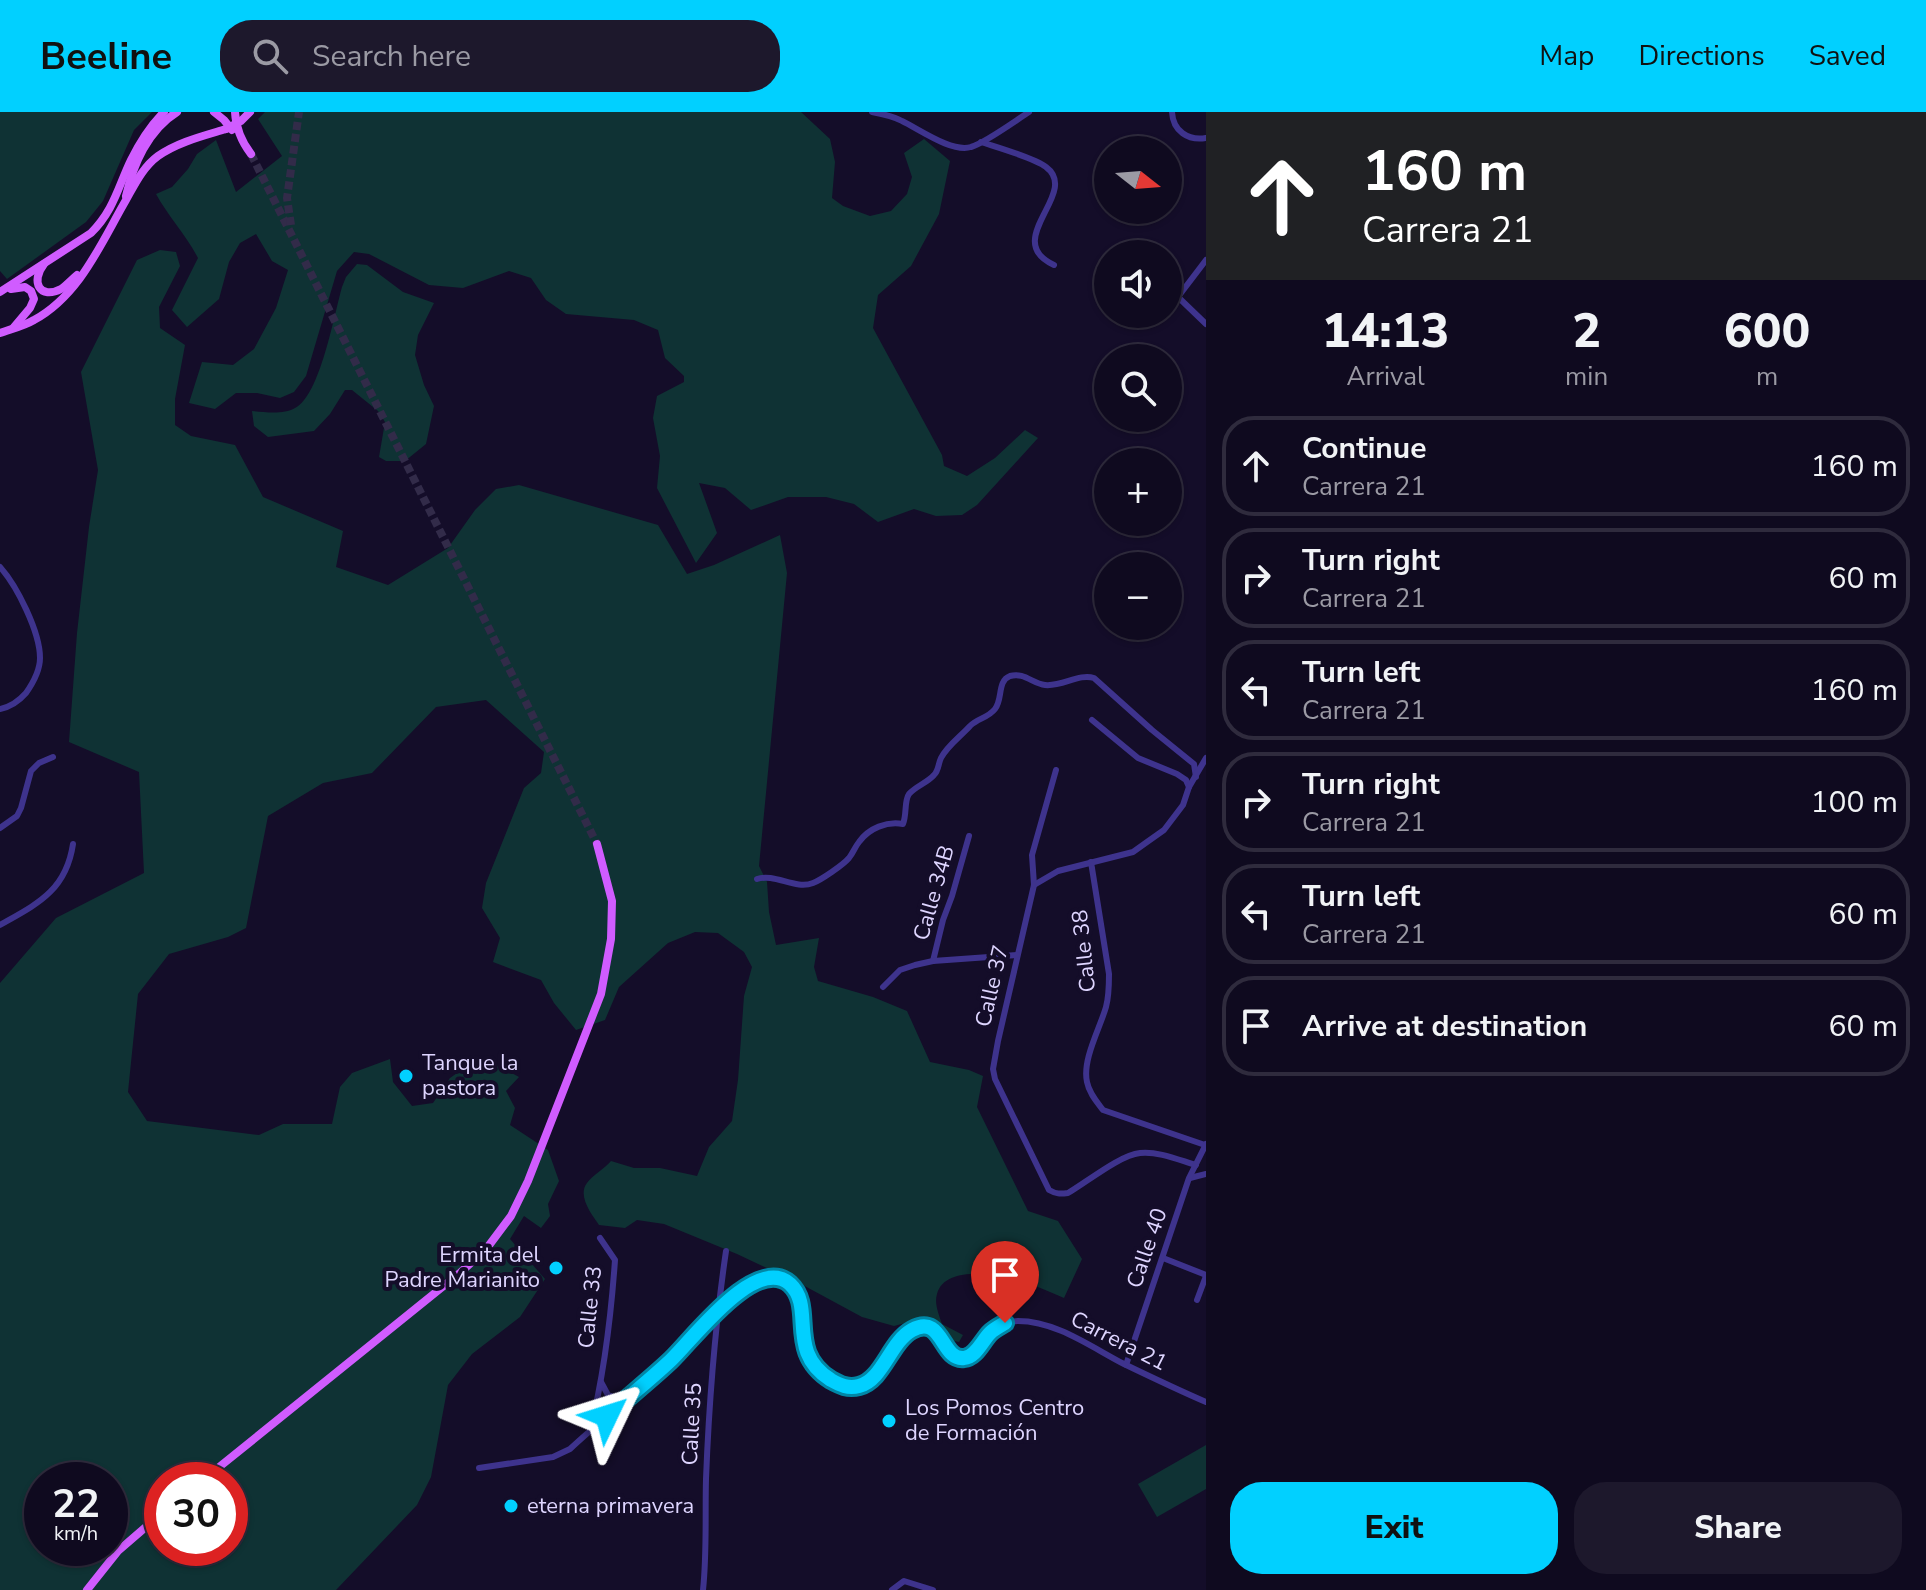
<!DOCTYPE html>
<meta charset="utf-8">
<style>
body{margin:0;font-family:"Nunito Sans",sans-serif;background:#1d182c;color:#f1f3f6;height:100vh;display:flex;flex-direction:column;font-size:30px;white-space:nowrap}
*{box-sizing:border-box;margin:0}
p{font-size:26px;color:#9b9aa4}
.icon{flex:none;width:44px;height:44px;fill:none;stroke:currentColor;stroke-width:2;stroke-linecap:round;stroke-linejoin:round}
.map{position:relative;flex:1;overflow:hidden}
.sheet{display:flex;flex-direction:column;background:#0f0a1f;width:720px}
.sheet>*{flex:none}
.guide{background:#202124;color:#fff;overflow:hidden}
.needle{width:52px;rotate:107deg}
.controls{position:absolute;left:1094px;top:24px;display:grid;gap:16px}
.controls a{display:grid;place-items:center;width:88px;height:88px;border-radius:50%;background:#0f0a1f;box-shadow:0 2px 6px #0004,0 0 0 2px #2f2b3d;font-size:40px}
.speed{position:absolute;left:24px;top:1350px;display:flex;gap:16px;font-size:40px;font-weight:700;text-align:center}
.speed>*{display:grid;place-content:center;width:104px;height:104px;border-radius:50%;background:#0f0a1f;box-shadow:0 2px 6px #0004,0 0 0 2px #2f2b3d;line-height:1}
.speed small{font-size:20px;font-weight:400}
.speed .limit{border:12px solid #d22;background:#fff;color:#111}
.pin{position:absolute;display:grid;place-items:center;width:68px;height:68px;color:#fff;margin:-82px -34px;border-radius:50% 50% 50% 0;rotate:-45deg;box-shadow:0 0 8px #0007}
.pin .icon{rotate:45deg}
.me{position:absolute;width:88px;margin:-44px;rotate:49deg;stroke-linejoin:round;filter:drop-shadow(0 0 6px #0008)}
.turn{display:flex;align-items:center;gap:28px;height:168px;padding:0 24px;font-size:36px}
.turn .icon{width:104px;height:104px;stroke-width:2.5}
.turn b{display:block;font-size:56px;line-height:68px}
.eta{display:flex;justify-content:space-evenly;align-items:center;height:136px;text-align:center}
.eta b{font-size:48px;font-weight:800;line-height:56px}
.primary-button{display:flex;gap:16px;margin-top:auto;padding:16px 24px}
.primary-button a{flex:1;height:92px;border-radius:32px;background:#01d0ff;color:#111;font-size:32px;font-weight:800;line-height:92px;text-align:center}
.primary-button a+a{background:#1d182c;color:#f1f3f6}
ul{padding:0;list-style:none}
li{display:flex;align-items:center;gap:24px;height:100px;margin:0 16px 12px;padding:0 8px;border:4px solid #2f2b3d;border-radius:32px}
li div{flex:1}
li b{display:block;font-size:30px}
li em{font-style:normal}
header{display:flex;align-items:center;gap:48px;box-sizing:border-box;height:112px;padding:0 40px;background:#01d0ff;color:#111}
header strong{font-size:38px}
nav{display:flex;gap:44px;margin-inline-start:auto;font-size:28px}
.search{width:560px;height:72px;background:#1d182c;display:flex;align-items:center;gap:20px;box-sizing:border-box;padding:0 28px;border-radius:32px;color:#9b9aa4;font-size:30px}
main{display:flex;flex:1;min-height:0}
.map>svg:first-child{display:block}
.green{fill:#0f3234;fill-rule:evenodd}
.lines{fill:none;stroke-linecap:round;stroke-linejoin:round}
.major-tunnel{stroke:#322b49;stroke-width:8;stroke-dasharray:8 4;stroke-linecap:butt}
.minor{stroke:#3e338d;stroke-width:6}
.major{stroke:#d05cff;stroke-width:8}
.major-bridge{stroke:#d05cff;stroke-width:8}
.route-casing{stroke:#0187a6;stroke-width:20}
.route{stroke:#01d0ff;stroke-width:14}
.poi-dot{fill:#01d0ff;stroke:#140d29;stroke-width:3}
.labels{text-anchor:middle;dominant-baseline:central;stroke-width:8;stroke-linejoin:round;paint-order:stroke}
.street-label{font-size:22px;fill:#ded5ff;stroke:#140d29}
.poi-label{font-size:22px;fill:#ded5ff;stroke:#140d29;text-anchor:start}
</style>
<header>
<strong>Beeline</strong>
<div class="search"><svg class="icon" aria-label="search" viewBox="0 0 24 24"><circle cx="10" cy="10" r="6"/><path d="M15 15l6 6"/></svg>Search here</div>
<nav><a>Map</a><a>Directions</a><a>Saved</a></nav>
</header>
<main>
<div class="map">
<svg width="1206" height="1478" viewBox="0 0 1206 1478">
<rect width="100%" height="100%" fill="#140d29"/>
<g class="green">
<path d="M0,0H152L134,18L103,89L86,110L7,167L0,159Z"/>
<path d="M265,0H801L830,27L835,50L832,86L843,94L870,104L891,99L907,82L912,65L904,41L924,27L950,49L939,102L911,154L878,183L873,216L942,343L944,354L967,364L995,346L1025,318L1038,326L977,393L962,403L936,404L914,397L878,410L854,392L826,385H788L751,398L725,376L699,371L717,421L696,451L657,376L660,344L653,306L657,284L684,270V264L665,246L658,218L634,208L566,202L546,188L531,166L509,159L463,176L429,173L369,142L354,140L337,159L306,264L294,280L280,286L257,281H236L215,297L189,291L202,250L233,253L254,237L276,196L288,158L272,149L256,122L240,131L229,150L219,187L187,215L172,198L198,146C186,123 168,104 156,82L172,75L188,57L197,42L216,28L236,80L282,44L258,7Z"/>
<path d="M160,138L176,140L180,154L159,195L160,216L185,233L175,287V313L191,324L235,333L263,385L343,419L336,455L388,473L448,436L475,398L496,377L519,373L658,413L687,462L714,453L780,423L787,461L759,754L767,770L769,800L776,833L819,826L814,855L818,869L873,885L907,899L930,950L969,958L983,964L977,995L1028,1099L1058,1109L1082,1147L1064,1186C1047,1179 1028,1170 1010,1166C990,1161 944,1155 937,1182C934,1192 939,1203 942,1212L963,1223L959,1230L945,1227L925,1210L913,1209L894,1214L862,1205L801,1172L737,1142L664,1112L637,1108L625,1116L599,1113C592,1103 577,1084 587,1071C592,1064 605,1056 611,1049L634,1056H660L697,1064L709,1035L732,1009L738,968L744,884L752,855L744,840L718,821L695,820L668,831L619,875L605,908L576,918L554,891L541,868L493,850L500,826L482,796L486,771L524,676L541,661L544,640L486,588L436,595L372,661L323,671L268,704L246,816L228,825L169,842L138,882L128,980L147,1009L259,1023L283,1012H332L340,975L352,961L390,947L393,970L412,994L433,991L450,966L470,952H495L519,965L506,979L515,996L510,1013L548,1038L559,1069L548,1092L550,1104L541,1116L524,1104L510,1127L545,1167L520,1205L472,1242L448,1273L431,1365L417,1393L336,1478H0V871L56,806L144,761L139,660L69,630L77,521L89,415L98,358L81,260L137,148ZM42,1368H110V1436H42ZM162,1368H230V1436H162Z"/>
<path d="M357,152L367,153L403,180L434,191L418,223L415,243L424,273L434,294L426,332L405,349H386L379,345L385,310L378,299L352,278H345L330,302L314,319L268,325L254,314L252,299C265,300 283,303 295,296C320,284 334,203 342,175L346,165Z"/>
<path d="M1206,1333V1377L1157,1405L1138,1372Z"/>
</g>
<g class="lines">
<g class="major-tunnel">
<path d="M251,42L597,732"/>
<path d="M291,113L287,86L299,0"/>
</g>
<g class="minor">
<path d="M872,0C883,2 893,4 902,9C919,17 952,41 971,35C985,31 1015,9 1029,0"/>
<path d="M1172,0C1173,19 1188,29 1206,26"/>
<path d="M981,30C996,35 1035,46 1046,55C1081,81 1000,128 1054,153"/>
<path d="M1178,185L1206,212"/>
<path d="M1168,198L1206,148"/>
<path d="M1163,205L1165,202"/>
<path d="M0,455C17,474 40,520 40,546C40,559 33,571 26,581C19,589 10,595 0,597"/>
<path d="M1092,608L1138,646L1177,662L1186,668L1189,675"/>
<path d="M1056,658L1032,743L1034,773L998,929L993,957L995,967L1049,1078C1056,1082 1060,1082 1068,1081C1087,1070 1120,1043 1140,1041C1158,1039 1179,1048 1196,1053"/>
<path d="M0,716L17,704L21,696L31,659L39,651L53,645"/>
<path d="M1091,750L1109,862C1109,873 1109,884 1106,895C1100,916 1082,948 1087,970C1089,981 1097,990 1103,998L1205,1033"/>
<path d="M757,767C775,761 795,778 813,771C821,768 843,753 849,746C853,741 855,735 859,730C869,716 887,709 903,712C907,702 904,689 909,682C916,674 927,671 934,663C939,658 938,652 941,646C947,634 961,624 970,614C978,606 988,606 995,597C1003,587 997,569 1010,564C1024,560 1033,572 1045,573C1062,575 1079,561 1094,566L1152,618L1194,652L1196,665"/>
<path d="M1034,773L1058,759L1133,740L1147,730L1164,718L1183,693L1189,675L1206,646"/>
<path d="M0,813C37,792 66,779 73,732"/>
<path d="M933,849L943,808L952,784L969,724"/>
<path d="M883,875L900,858L915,853L933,849L1017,843"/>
<path d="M1190,1066L1206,1062"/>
<path d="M1163,1146L1206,1163"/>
<path d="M1197,1188L1206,1164"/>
<path d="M1126,1253L1189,1066L1206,1032"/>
<path d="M601,1270L608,1283L624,1288"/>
<path d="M590,1319C604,1263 611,1205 615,1148L600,1126"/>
<path d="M479,1356L553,1345L570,1337C602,1307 638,1280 670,1249C698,1223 719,1190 754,1172C771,1163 790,1163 799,1184C801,1189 800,1197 801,1202C803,1226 805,1246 823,1262C830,1268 840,1275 850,1276C883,1278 888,1227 914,1217C942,1206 940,1242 960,1246C977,1250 988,1209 1018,1209C1056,1209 1091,1235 1124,1252C1151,1265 1178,1278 1206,1290"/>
<path d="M703,1478C707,1441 705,1404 706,1367C709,1290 715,1214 726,1139"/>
<path d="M892,1478L904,1469L933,1478"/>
</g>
<g class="major">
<path d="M214,0L224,8L232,18"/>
<path d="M235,0C236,17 241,29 251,42"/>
<path d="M126,84C133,53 148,18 177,0"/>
<path d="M44,152C30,170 40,188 61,177C67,173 72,167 77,163"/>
<path d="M11,177L25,175L31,179L34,187L30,196L14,215"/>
<path d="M0,180L91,121C114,98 118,75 131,48C140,30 150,14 164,0"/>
<path d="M0,221C11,217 24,214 34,208C80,183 101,131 126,88C135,72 143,55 158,44C178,30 203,24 226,17"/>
<path d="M203,1368L461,1160L487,1136L511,1104L528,1069L601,882L611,827L612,789L597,732"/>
<path d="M87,1478L118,1439L162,1401"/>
</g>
<path class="major-bridge" d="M226,17L241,9L250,0"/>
</g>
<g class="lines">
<g class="route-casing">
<path id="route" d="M607,1304C628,1285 651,1267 671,1248C693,1227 756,1142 790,1172C816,1196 785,1239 831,1268C840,1273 848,1277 859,1274C883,1268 890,1230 912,1218C943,1201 941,1249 964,1246C976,1245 982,1229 990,1221C994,1217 1000,1214 1005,1211"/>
</g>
<use href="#route" class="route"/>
</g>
<g class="poi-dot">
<circle cx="406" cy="964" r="8"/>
<circle cx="556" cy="1156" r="8"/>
<circle cx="889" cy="1309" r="8"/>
<circle cx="511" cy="1394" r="8"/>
</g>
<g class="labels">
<g class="street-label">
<text transform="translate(934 781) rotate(-74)">Calle 34B</text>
<text transform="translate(1084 839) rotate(-96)">Calle 38</text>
<text transform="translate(992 874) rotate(-77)">Calle 37</text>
<text transform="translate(1147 1136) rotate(-71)">Calle 40</text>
<text transform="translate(590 1195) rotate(-84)">Calle 33</text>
<text transform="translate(1119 1229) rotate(27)">Carrera 21</text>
<text transform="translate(692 1312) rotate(-87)">Calle 35</text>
</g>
<g class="poi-label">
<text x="422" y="951">Tanque la<tspan x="422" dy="25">pastora</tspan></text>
<text x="540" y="1143" text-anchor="end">Ermita del<tspan x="540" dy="25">Padre Marianito</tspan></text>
<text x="905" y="1296">Los Pomos Centro<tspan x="905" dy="25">de Formación</tspan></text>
<text x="527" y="1394">eterna primavera</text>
</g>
</g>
</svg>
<div class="controls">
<a><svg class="needle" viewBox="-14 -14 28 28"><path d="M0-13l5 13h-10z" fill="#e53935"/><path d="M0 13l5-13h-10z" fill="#9b9aa4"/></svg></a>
<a><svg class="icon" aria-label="sound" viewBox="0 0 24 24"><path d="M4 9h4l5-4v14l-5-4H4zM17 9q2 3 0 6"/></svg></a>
<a><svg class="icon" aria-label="search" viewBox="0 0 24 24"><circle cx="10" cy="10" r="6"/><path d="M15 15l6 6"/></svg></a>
<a>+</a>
<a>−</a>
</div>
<div class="speed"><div>22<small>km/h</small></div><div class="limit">30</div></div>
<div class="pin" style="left:1005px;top:1211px;background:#d93025"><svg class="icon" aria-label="arrive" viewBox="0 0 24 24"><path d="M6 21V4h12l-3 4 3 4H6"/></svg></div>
<svg class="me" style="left:607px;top:1304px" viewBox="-20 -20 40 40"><path d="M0-17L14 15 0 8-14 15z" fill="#01d0ff" stroke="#fff" stroke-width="4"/></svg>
</div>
<section class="sheet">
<div class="guide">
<div class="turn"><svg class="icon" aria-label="ahead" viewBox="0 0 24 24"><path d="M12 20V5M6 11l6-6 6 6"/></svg><div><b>160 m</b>Carrera 21</div></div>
</div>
<div class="eta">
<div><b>14:13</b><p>Arrival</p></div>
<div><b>2</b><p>min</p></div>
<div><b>600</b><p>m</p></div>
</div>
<ul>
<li><svg class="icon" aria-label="ahead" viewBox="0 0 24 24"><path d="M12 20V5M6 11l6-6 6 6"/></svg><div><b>Continue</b><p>Carrera 21</p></div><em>160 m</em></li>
<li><svg class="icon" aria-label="right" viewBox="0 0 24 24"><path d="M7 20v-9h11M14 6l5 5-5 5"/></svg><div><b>Turn right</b><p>Carrera 21</p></div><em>60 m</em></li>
<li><svg class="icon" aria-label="left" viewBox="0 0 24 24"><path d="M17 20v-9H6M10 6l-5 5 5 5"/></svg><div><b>Turn left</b><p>Carrera 21</p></div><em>160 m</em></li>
<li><svg class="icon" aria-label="right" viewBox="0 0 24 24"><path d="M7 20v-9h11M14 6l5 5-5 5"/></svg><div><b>Turn right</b><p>Carrera 21</p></div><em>100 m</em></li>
<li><svg class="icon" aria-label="left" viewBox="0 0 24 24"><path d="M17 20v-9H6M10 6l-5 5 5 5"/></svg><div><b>Turn left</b><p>Carrera 21</p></div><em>60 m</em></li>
<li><svg class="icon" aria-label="arrive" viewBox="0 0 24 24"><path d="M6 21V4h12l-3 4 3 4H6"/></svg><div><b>Arrive at destination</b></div><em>60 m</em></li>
</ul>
<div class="primary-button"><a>Exit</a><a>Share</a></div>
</section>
</main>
